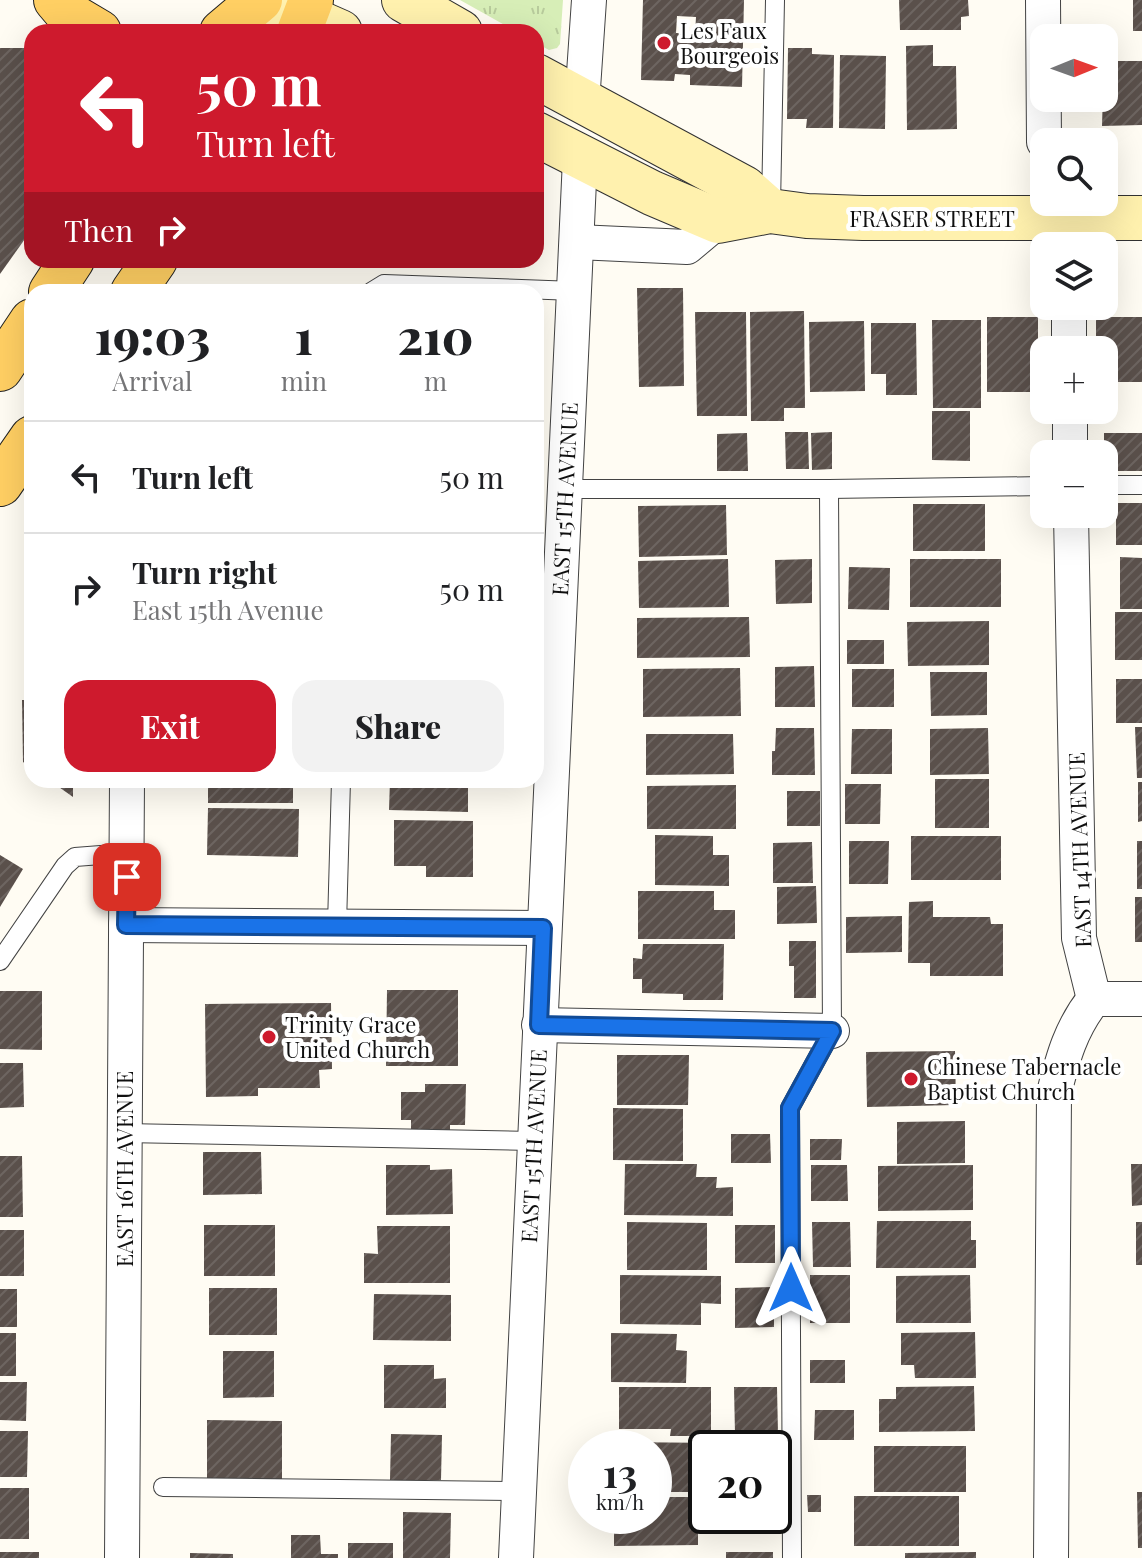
<!DOCTYPE html>
<meta charset="utf-8">
<style>
body{margin:0;font-family:"Playfair Display",serif;background:#f2f2f2;color:#202124;height:100vh;display:flex;flex-direction:column;font-size:30px;white-space:nowrap}
*{box-sizing:border-box;margin:0}
p{font-size:26px;color:#757577}
.icon{flex:none;width:44px;height:44px;fill:none;stroke:currentColor;stroke-width:2;stroke-linecap:round;stroke-linejoin:round}
.map{position:relative;flex:1;overflow:hidden}
.details{position:absolute;left:24px;top:284px;width:520px;height:504px;display:flex;flex-direction:column;background:#fff;border-radius:24px;box-shadow:0 8px 32px #0002}
.details>*{flex:none}
.top-card{position:absolute;left:24px;top:24px;width:520px;height:244px;border-radius:24px;box-shadow:0 8px 32px #0002;background:#ce1a2d;color:#fff;overflow:hidden}
.needle{width:52px;rotate:89deg}
.tools{position:absolute;left:1030px;top:24px;display:grid;gap:16px}
.tools a{display:grid;place-items:center;width:88px;height:88px;border-radius:16px;background:#fff;box-shadow:0 8px 32px #0002;font-size:40px}
.speed{position:absolute;left:568px;top:1430px;display:flex;gap:16px;font-size:40px;font-weight:700;text-align:center}
.speed>*{display:grid;place-content:center;width:104px;height:104px;border-radius:50%;background:#fff;box-shadow:0 8px 32px #0002;line-height:1}
.speed small{font-size:20px;font-weight:400}
.speed .limit{border:4px solid #111;border-radius:12px;background:#fff;color:#111}
.pin{position:absolute;display:grid;place-items:center;width:68px;height:68px;color:#fff;margin:-34px;border-radius:16px;box-shadow:0 4px 12px #0006}
.me{position:absolute;width:88px;margin:-44px;rotate:0deg;stroke-linejoin:round;filter:drop-shadow(0 0 6px #0008)}
.turn{display:flex;align-items:center;gap:28px;height:168px;padding:0 40px;font-size:36px}
.turn .icon{width:104px;height:104px;stroke-width:2.5}
.turn b{display:block;font-size:56px;line-height:68px}
.then{display:flex;align-items:center;height:76px;padding:0 40px;background:#0003;gap:16px;font-size:30px}
.eta{display:flex;justify-content:space-evenly;align-items:center;height:136px;text-align:center}
.eta b{font-size:48px;font-weight:800;line-height:56px}
.action{display:flex;gap:16px;margin-top:auto;padding:16px 40px}
.action a{flex:1;height:92px;border-radius:24px;background:#ce1a2d;color:#fff;font-size:32px;font-weight:800;line-height:92px;text-align:center}
.action a+a{background:#f2f2f2;color:#202124}
ul{padding:0;list-style:none}
li{display:flex;align-items:center;gap:24px;height:112px;padding:0 40px;border-top:2px solid #e0e0e0}
li div{flex:1}
li b{display:block;font-size:30px}
li em{font-style:normal}
.map>svg:first-child{display:block}
.park{fill:url(#park-tufts)}
.building{fill:url(#building-hatch);fill-rule:evenodd}
.lines{fill:none;stroke-linecap:round;stroke-linejoin:round}
.lane-casing{stroke:#434343;stroke-width:20}
.street-casing{stroke:#434343;stroke-width:36}
.secondary-casing{stroke:#323232;stroke-width:46}
.primary-casing{stroke:#212121;stroke-width:46}
.lane{stroke:#fff;stroke-width:18}
.street{stroke:#fff;stroke-width:34}
.secondary{stroke:#fff1ae;stroke-width:44}
.primary{stroke:#ffcf63;stroke-width:44}
.route-casing{stroke:#114b97;stroke-width:20}
.route{stroke:#1a73e8;stroke-width:14}
.poi-dot{fill:#ce1a2d;stroke:#fff;stroke-width:3}
.labels{text-anchor:middle;dominant-baseline:central;stroke-width:8;stroke-linejoin:round;paint-order:stroke}
.poi-label{font-size:22px;fill:#101010;stroke:#fff;text-anchor:start}
.street-label{font-size:22px;fill:#101010;stroke:#fff}
</style>
<div class="map">
<svg width="1142" height="1558" viewBox="0 0 1142 1558">
<defs>
<pattern id="park-tufts" width="24" height="20" patternUnits="userSpaceOnUse" patternTransform="scale(2)"><rect width="24" height="20" fill="#d7eeb7"/><path d="M3 7l-1-3M5 7V3M7 7l1-3M15 17l-1-3M17 17v-4M19 17l1-3" fill="none" stroke="#b8cb9c"/></pattern>
<pattern id="building-hatch" width="6" height="6" patternUnits="userSpaceOnUse" patternTransform="scale(2)"><rect width="6" height="6" fill="#5a504b"/><path d="M-1 1l2-2M0 6l6-6M5 7l2-2" fill="none" stroke="#6d6561"/></pattern>
</defs>
<rect width="100%" height="100%" fill="#fffcf3"/>
<path class="park" d="M460,0H563L560,44L557,48L549,50L536,43V32H517Z"/>
<g class="building">
<path d="M643,0H744L742,87L690,85V75L675,74L674,81L641,80ZM677,16L696,17L695,34L676,33Z"/>
<path d="M899,0H968L969,16L961,17V30H900Z"/>
<rect x="1133" y="0" width="9" height="31"/>
<path d="M933,45V66H956L957,129L907,130L906,46Z"/>
<path d="M0,48H32V229L0,274Z"/>
<path d="M788,48H812V54L834,55L833,128H806L807,119H787Z"/>
<path d="M840,55L886,56L885,129L839,128Z"/>
<path d="M1104,61H1142V125L1102,126Z"/>
<path d="M637,288H683L684,386L639,387Z"/>
<path d="M804,311L805,408H784V421H751L750,312Z"/>
<path d="M695,312H746L747,416H697Z"/>
<rect x="987" y="317" width="51" height="75"/>
<path d="M1096,317H1142V382H1104V350H1096Z"/>
<path d="M932,320H981V408H933Z"/>
<path d="M864,321L865,391L810,392L809,322Z"/>
<path d="M871,323H916L917,395H886V374H871Z"/>
<path d="M932,411H970V461L932,460Z"/>
<path d="M785,432H808L809,469H786Z"/>
<path d="M832,432V469L812,470L811,433Z"/>
<path d="M747,433L748,471H717V434Z"/>
<path d="M1104,433H1142V471H1112V453H1104Z"/>
<rect x="1116" y="503" width="26" height="42"/>
<rect x="913" y="504" width="72" height="47"/>
<path d="M726,505L727,555L639,557L638,506Z"/>
<path d="M1120,557L1142,558V609H1120Z"/>
<path d="M728,559L729,607L639,608L638,561Z"/>
<path d="M812,559V603L776,604L775,560Z"/>
<rect x="910" y="559" width="91" height="48"/>
<path d="M849,567L890,568L889,610L848,609Z"/>
<rect x="1115" y="612" width="27" height="48"/>
<path d="M749,617L750,657L637,658V618Z"/>
<path d="M989,621V665L908,666L907,622Z"/>
<rect x="847" y="640" width="37" height="24"/>
<path d="M814,666L815,707H775V667Z"/>
<path d="M740,668L741,716L643,717V669Z"/>
<rect x="852" y="669" width="42" height="38"/>
<path d="M930,672H987V715L931,716Z"/>
<rect x="1116" y="679" width="26" height="44"/>
<path d="M22,700H32V768L23,762Z"/>
<path d="M1135,727H1142V778H1137Z"/>
<path d="M776,728H814L815,775H772V751H775Z"/>
<path d="M988,728L989,774L930,775V729Z"/>
<path d="M852,729H892V774H851Z"/>
<path d="M646,734H733L734,774L646,775Z"/>
<rect x="935" y="779" width="54" height="49"/>
<path d="M49,780H73V797Z"/>
<rect x="208" y="780" width="85" height="23"/>
<path d="M390,780H468V812L389,810Z"/>
<path d="M1138,782H1142V821L1138,822Z"/>
<path d="M845,784H881L880,824H845Z"/>
<path d="M736,785V829H647V786Z"/>
<rect x="787" y="791" width="33" height="35"/>
<path d="M208,808L299,809L298,857L207,855Z"/>
<path d="M394,820L473,821V877H426V866H394Z"/>
<path d="M655,835L713,836V855H729V886L655,885Z"/>
<rect x="911" y="836" width="90" height="44"/>
<path d="M849,841H889L888,884H849Z"/>
<rect x="1137" y="841" width="5" height="48"/>
<path d="M812,842L813,883H773V843Z"/>
<path d="M0,855L23,869L0,907Z"/>
<path d="M816,886L817,923L777,924V887Z"/>
<path d="M638,891H714V910H735V939H638Z"/>
<rect x="1135" y="897" width="7" height="45"/>
<path d="M933,901V917H990L991,924H1003V976H930V963H908L909,902Z"/>
<path d="M902,916V952L846,953V917Z"/>
<path d="M789,941H816V998H794V966H789Z"/>
<path d="M643,944H724L723,1000H683V994L642,993V979H633V958L642,959Z"/>
<path d="M387,990H458V1066H386Z"/>
<path d="M0,991H42V1050L0,1049Z"/>
<path d="M331,1003L332,1069L319,1070L320,1088H258V1096L206,1097L205,1004Z"/>
<path d="M955,1051L956,1105L867,1107L866,1052Z"/>
<path d="M617,1055H689L688,1105H617Z"/>
<path d="M0,1063H23L24,1107L0,1108Z"/>
<path d="M425,1084H466L465,1125H450V1130H411V1120H401V1092H425Z"/>
<path d="M613,1108L683,1109V1161L613,1160Z"/>
<path d="M965,1121V1163L897,1164V1122Z"/>
<path d="M731,1134H770L771,1163H731Z"/>
<path d="M810,1139H842L841,1160H810Z"/>
<path d="M203,1152H261L262,1194L203,1195Z"/>
<path d="M0,1156H22L23,1217H0Z"/>
<path d="M625,1164H697L696,1177H717L716,1188L733,1187V1216L624,1215Z"/>
<path d="M1131,1164H1142V1205L1132,1206Z"/>
<path d="M386,1165H430V1170L452,1169L453,1214L386,1215Z"/>
<path d="M811,1165H847L848,1201H811Z"/>
<path d="M973,1165V1210L878,1211V1166Z"/>
<path d="M877,1221H971V1240H976V1268H876Z"/>
<path d="M627,1222L707,1223V1270H627Z"/>
<path d="M812,1222H850L851,1267H813Z"/>
<rect x="1136" y="1222" width="6" height="43"/>
<rect x="204" y="1225" width="71" height="51"/>
<rect x="735" y="1225" width="40" height="38"/>
<path d="M377,1226H450V1283H364V1253L378,1254Z"/>
<rect x="0" y="1230" width="24" height="46"/>
<path d="M620,1275L721,1276V1304L701,1303V1325L620,1324Z"/>
<rect x="810" y="1275" width="40" height="48"/>
<path d="M970,1275L971,1323H896V1276Z"/>
<path d="M774,1287V1327L735,1328V1288Z"/>
<rect x="209" y="1288" width="68" height="47"/>
<rect x="0" y="1289" width="17" height="38"/>
<path d="M374,1294L451,1295V1341L373,1340Z"/>
<path d="M975,1332L976,1378H915L914,1365H901V1333Z"/>
<rect x="0" y="1333" width="16" height="43"/>
<path d="M611,1333L677,1334L676,1350L687,1351L686,1383L611,1382Z"/>
<path d="M223,1351H274V1397L223,1398Z"/>
<rect x="810" y="1360" width="35" height="23"/>
<path d="M384,1365H434V1379L446,1378V1408H384Z"/>
<path d="M0,1382H27L26,1421L0,1420Z"/>
<path d="M974,1386L975,1431L879,1432V1399H896V1387Z"/>
<path d="M619,1387H711V1436H670L671,1429H619Z"/>
<path d="M734,1387H777L778,1434H735Z"/>
<path d="M815,1410H854V1440H814Z"/>
<path d="M207,1420L282,1421V1480H207Z"/>
<path d="M0,1431H28L27,1477H0Z"/>
<path d="M391,1434L442,1435L441,1480H390Z"/>
<path d="M615,1442L722,1443V1448H706V1492H654V1448H615Z"/>
<rect x="874" y="1446" width="92" height="46"/>
<rect x="0" y="1488" width="29" height="51"/>
<path d="M1137,1492H1142V1548H1138Z"/>
<path d="M807,1495H821V1512H808Z"/>
<rect x="854" y="1496" width="105" height="50"/>
<path d="M654,1497H698V1545L614,1546V1516H654Z"/>
<path d="M403,1512L451,1513L450,1558H403Z"/>
<path d="M291,1535H320L321,1554H338V1558H291Z"/>
<rect x="348" y="1543" width="45" height="15"/>
<rect x="0" y="1552" width="39" height="6"/>
<rect x="726" y="1552" width="47" height="6"/>
<path d="M976,1552V1558H905V1553Z"/>
<path d="M190,1553L233,1554V1558H190Z"/>
</g>
<g class="lines">
<g class="lane-casing">
<g id="lane">
<path d="M771,205L775,0"/>
<path d="M371,292L384,284L575,291"/>
<path d="M1104,485H1142"/>
<path d="M564,489H829L1044,486"/>
<path d="M337,925L341,780"/>
<path d="M0,961L65,866L75,857L127,853"/>
<path d="M124,1133L533,1141"/>
<path d="M163,1487L519,1491"/>
<path d="M792,1558L790,1108L832,1031L829,489"/>
</g>
</g>
<g class="street-casing">
<g id="street">
<path d="M1043,0L1044,142"/>
<path d="M582,103L589,0"/>
<path d="M1055,202L1066,246"/>
<path d="M577,242L687,247L718,221"/>
<path d="M1069,306V350"/>
<path d="M1070,410V454"/>
<path d="M1071,514L1079,938L1094,999"/>
<path d="M126,925L543,928"/>
<path d="M1094,999H1142"/>
<path d="M539,1025L832,1031"/>
<path d="M122,1558L127,780"/>
<path d="M516,1558L580,159"/>
<path d="M1051,1558L1054,1093C1063,1057 1071,1028 1094,999"/>
</g>
</g>
<g class="secondary-casing">
<g id="secondary">
<path d="M248,0L306,17L340,32"/>
<path d="M404,0L460,32"/>
<path d="M536,76L744,188L770,211"/>
<path d="M536,134L652,193L718,221L770,211L807,216L863,218H1142"/>
</g>
</g>
<g class="primary-casing">
<g id="primary">
<path d="M56,0L67,13L99,32"/>
<path d="M222,32L260,0"/>
<path d="M299,32L311,0"/>
<path d="M51,292L72,260"/>
<path d="M133,292L155,260"/>
<path d="M0,369L32,321"/>
<path d="M0,484L32,438"/>
</g>
</g>
<use href="#lane" class="lane"/>
<use href="#street" class="street"/>
<use href="#secondary" class="secondary"/>
<use href="#primary" class="primary"/>
</g>
<g class="lines">
<g class="route-casing">
<path id="route" d="M127,877L126,925L543,928L539,1025L832,1031L790,1108L791,1288"/>
</g>
<use href="#route" class="route"/>
</g>
<g class="poi-dot">
<circle cx="664" cy="43" r="8"/>
<circle cx="269" cy="1037" r="8"/>
<circle cx="911" cy="1079" r="8"/>
</g>
<g class="labels">
<g class="poi-label">
<text x="680" y="30">Les Faux<tspan x="680" dy="25">Bourgeois</tspan></text>
<text x="285" y="1024">Trinity Grace<tspan x="285" dy="25">United Church</tspan></text>
<text x="927" y="1066">Chinese Tabernacle<tspan x="927" dy="25">Baptist Church</tspan></text>
</g>
<g class="street-label">
<text x="932" y="218">FRASER STREET</text>
<text transform="translate(564 499) rotate(-87)">EAST 15TH AVENUE</text>
<text transform="translate(1079 850) rotate(-92)">EAST 14TH AVENUE</text>
<text transform="translate(533 1146) rotate(-87)">EAST 15TH AVENUE</text>
<text transform="translate(124 1169) rotate(-90)">EAST 16TH AVENUE</text>
</g>
</g>
</svg>
<div class="tools">
<a><svg class="needle" viewBox="-14 -14 28 28"><path d="M0-13l5 13h-10z" fill="#e53935"/><path d="M0 13l5-13h-10z" fill="#757577"/></svg></a>
<a><svg class="icon" aria-label="search" viewBox="0 0 24 24"><circle cx="10" cy="10" r="6"/><path d="M15 15l6 6"/></svg></a>
<a><svg class="icon" aria-label="layers" viewBox="0 0 24 24"><path d="M12 4l9 5-9 5-9-5zM3 14l9 5 9-5"/></svg></a>
<a>+</a>
<a>−</a>
</div>
<div class="speed"><div>13<small>km/h</small></div><div class="limit">20</div></div>
<div class="pin" style="left:127px;top:877px;background:#d93025"><svg class="icon" aria-label="arrive" viewBox="0 0 24 24"><path d="M6 21V4h12l-3 4 3 4H6"/></svg></div>
<svg class="me" style="left:791px;top:1288px" viewBox="-20 -20 40 40"><path d="M0-17L14 15 0 8-14 15z" fill="#1a73e8" stroke="#fff" stroke-width="4"/></svg>
<div class="top-card">
<div class="turn"><svg class="icon" aria-label="left" viewBox="0 0 24 24"><path d="M17 20v-9H6M10 6l-5 5 5 5"/></svg><div><b>50 m</b>Turn left</div></div>
<div class="then">Then<svg class="icon" aria-label="right" viewBox="0 0 24 24"><path d="M7 20v-9h11M14 6l5 5-5 5"/></svg></div>
</div>
<section class="details">
<div class="eta">
<div><b>19:03</b><p>Arrival</p></div>
<div><b>1</b><p>min</p></div>
<div><b>210</b><p>m</p></div>
</div>
<ul>
<li><svg class="icon" aria-label="left" viewBox="0 0 24 24"><path d="M17 20v-9H6M10 6l-5 5 5 5"/></svg><div><b>Turn left</b></div><em>50 m</em></li>
<li><svg class="icon" aria-label="right" viewBox="0 0 24 24"><path d="M7 20v-9h11M14 6l5 5-5 5"/></svg><div><b>Turn right</b><p>East 15th Avenue</p></div><em>50 m</em></li>
</ul>
<div class="action"><a>Exit</a><a>Share</a></div>
</section>
</div>
